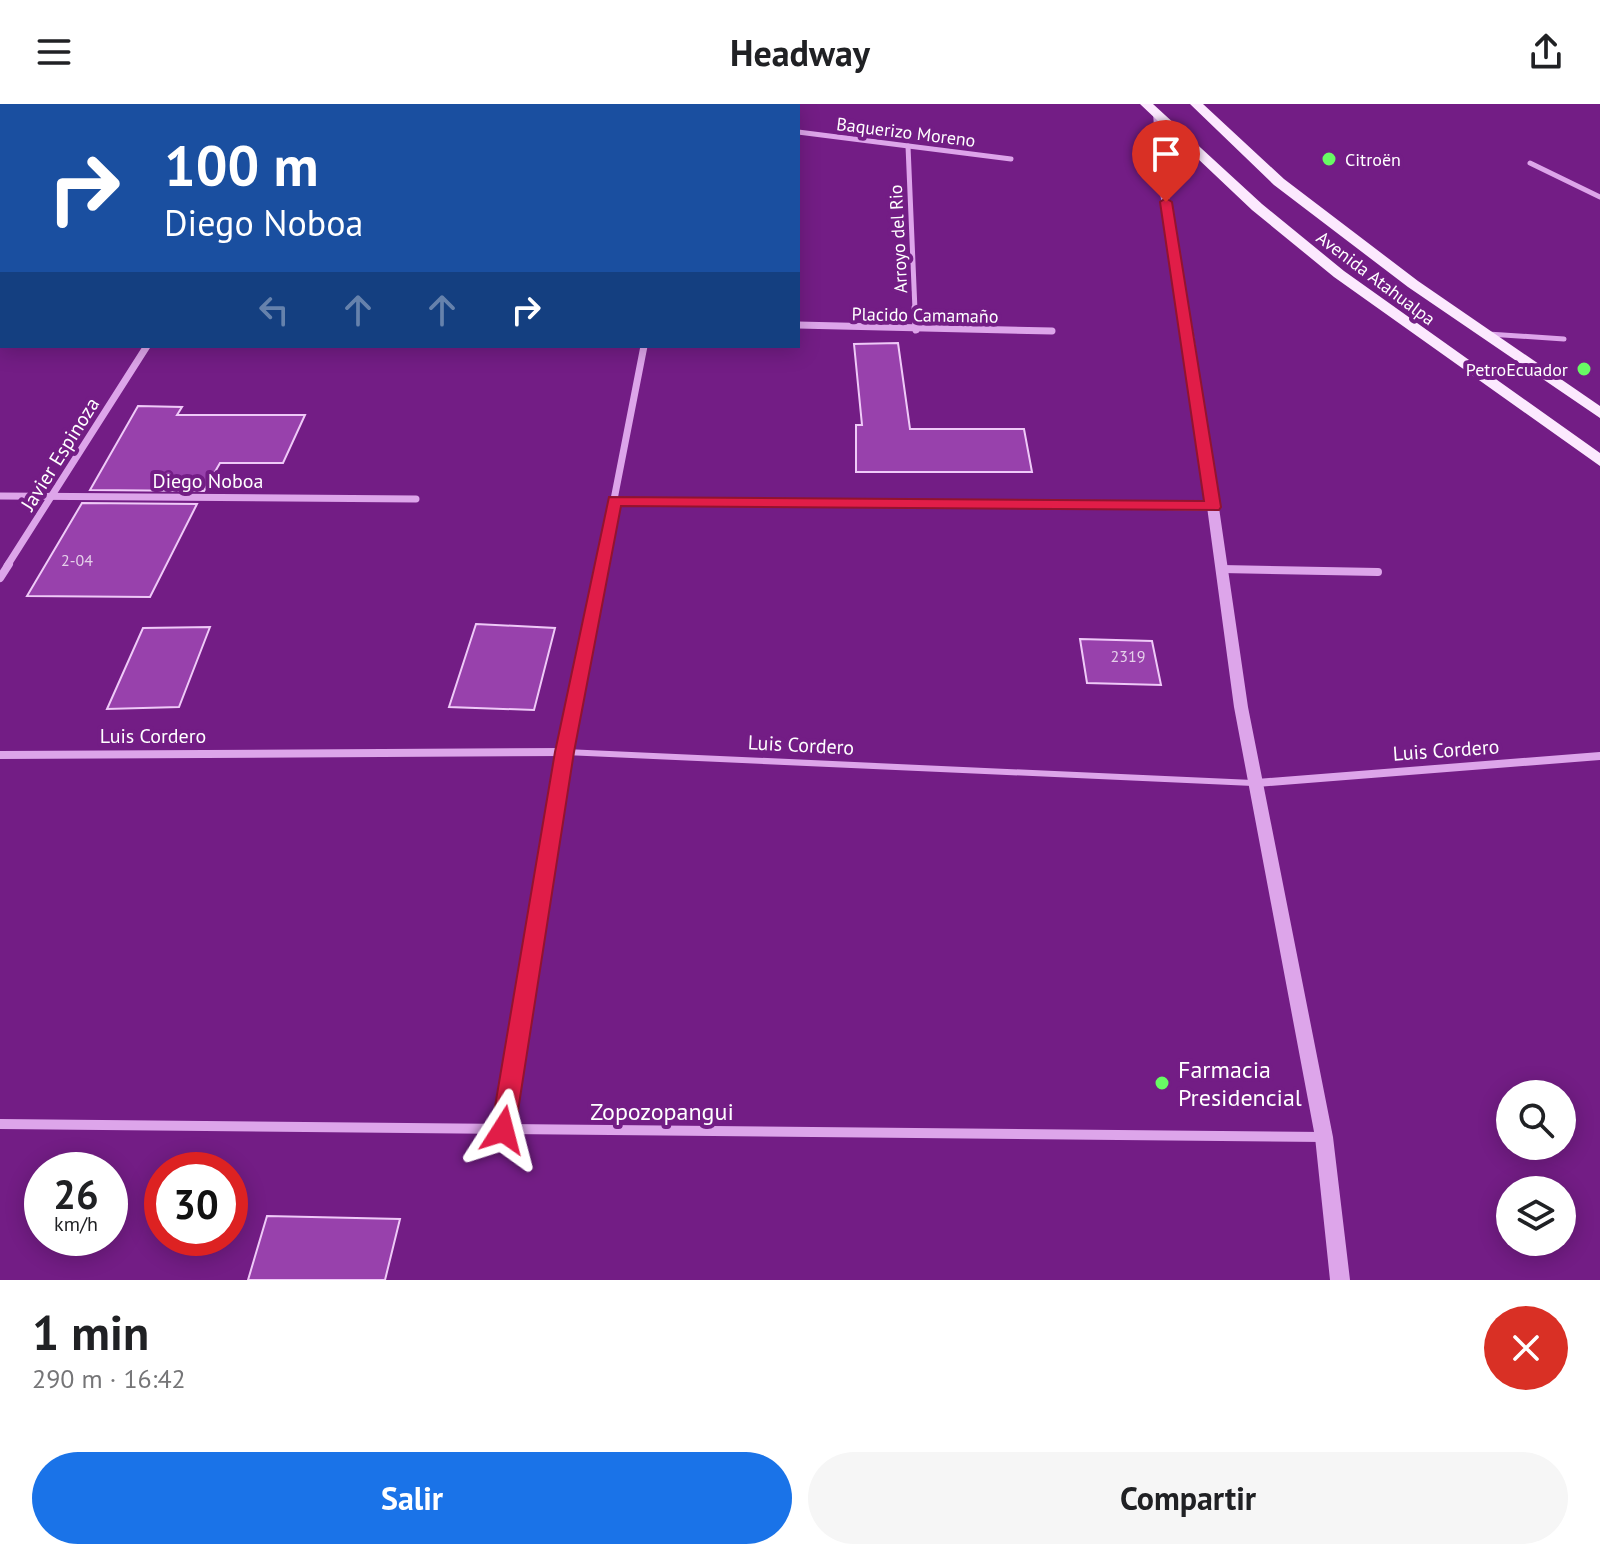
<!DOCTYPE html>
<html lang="es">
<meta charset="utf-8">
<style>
body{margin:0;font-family:"PT Sans",sans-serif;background:#f6f6f6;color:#202124;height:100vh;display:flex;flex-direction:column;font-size:30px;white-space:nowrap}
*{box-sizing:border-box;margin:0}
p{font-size:26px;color:#757577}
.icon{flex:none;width:44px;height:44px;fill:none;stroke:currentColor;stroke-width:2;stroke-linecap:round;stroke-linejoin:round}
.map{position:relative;height:1176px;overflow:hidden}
.details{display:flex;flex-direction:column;background:#fff;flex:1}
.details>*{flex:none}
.top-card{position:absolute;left:0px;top:0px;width:800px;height:244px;box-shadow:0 4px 20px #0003;background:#1a4fa0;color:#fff;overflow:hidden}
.controls{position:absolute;left:1496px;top:976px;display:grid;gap:16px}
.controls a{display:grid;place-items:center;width:80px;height:80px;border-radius:50%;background:#fff;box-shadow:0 4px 20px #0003;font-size:40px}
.speed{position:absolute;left:24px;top:1048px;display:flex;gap:16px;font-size:40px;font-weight:700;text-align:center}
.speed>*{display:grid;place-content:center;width:104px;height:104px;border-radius:50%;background:#fff;box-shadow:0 4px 20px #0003;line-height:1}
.speed small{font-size:20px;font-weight:400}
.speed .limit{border:12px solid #d22;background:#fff;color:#111}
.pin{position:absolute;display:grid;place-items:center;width:68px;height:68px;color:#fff;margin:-82px -34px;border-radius:50% 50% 50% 0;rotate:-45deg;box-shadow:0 0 8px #0007}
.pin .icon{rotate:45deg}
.me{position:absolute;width:88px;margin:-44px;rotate:9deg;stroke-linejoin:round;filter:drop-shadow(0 0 6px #0008)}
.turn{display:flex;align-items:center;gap:28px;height:168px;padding:0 32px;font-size:36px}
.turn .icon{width:104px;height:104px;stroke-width:2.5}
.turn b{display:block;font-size:56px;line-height:68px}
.lanes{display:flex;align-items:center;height:76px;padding:0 32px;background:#0003;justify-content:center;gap:40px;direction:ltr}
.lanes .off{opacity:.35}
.round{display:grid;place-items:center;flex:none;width:84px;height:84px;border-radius:42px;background:#f6f6f6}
.summary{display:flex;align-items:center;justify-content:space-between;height:136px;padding:0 32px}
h1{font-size:48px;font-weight:700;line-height:60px}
.action{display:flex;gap:16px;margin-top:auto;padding:16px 32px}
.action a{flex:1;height:92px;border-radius:48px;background:#1a73e8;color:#fff;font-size:32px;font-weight:700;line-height:92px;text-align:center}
.action a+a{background:#f6f6f6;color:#202124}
header{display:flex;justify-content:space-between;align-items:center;height:104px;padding:0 32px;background:#fff;font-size:36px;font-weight:700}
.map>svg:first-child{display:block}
.green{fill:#892aa0}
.building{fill:#9841ac;stroke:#efcaf8;stroke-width:2}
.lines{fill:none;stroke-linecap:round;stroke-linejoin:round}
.service-far1{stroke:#dda5ea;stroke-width:5}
.service{stroke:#dda5ea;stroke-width:6}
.minor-far3{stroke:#dda5ea;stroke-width:5}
.minor-far2{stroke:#dda5ea;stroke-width:7}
.minor-far1{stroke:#dda5ea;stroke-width:8}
.minor{stroke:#dda5ea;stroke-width:10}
.tertiary{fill:#dda5ea;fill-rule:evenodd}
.primary{fill:#fce9fe;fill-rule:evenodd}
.route{fill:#e11d48;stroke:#92132f;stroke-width:2}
.poi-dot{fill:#68fa64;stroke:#731d85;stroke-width:3}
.labels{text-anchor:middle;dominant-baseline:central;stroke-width:8;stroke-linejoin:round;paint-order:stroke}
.number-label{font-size:16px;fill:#e5d0ea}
.far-street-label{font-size:18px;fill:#fff;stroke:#731d85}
.far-poi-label{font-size:18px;fill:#fff;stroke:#731d85;text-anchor:start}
.street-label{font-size:20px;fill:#fff;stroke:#731d85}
.near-poi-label{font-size:24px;fill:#fff;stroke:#731d85;text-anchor:start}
.near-street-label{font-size:24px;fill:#fff;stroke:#731d85}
</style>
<header><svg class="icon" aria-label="menu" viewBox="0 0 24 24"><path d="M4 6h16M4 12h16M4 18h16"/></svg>Headway<svg class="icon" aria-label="share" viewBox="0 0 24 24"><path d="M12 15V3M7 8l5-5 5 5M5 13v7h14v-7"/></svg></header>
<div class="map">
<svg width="1600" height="1176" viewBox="0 0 1600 1176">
<rect width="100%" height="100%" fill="#731d85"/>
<path class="green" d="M8,0H449L5,2Z"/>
<g class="building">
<path d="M898,239L910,325H1024L1032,368H856V321H862L854,240Z"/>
<path d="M138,302L182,303L177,311H305L283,359H220L204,387L90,386Z"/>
<path d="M82,399L197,400L150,493L27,492Z"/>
<path d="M476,520L555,524L534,606L449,603Z"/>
<path d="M210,523L179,603L107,605L143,524Z"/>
<path d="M1080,535L1152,537L1161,581L1087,579Z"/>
<path d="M267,1112L400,1115L385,1176H248Z"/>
</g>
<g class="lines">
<path class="service-far1" d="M1488,230L1564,235"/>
<path class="service" d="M565,648L1253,679"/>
<g class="minor-far3">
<path d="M548,0L567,2"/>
<path d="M798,28L1011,55"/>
<path d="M908,42L915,206"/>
<path d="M1530,59L1600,93"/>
</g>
<g class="minor-far2">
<path d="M915,204L916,226"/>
<path d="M798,221L1052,227"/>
<path d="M0,392L416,395"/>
<path d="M615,397L1213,403"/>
<path d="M7,462L147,242"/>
<path d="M601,462L644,242"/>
</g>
<g class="minor-far1">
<path d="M1222,465L1378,468"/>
<path d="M0,474L9,460"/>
<path d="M0,651L565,648"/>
<path d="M1257,679L1600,652"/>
<path d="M543,781L602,460"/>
</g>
<g class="minor">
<path d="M0,1020L1323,1033"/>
<path d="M503,1026L544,779"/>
</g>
<path class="tertiary" d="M1153,8L1160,10L1165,71L1194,232L1248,603L1333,1033L1350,1176H1330L1315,1033L1234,603L1184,232L1157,71Z"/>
<g class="primary">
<path d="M1140,0H1153L1262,100L1344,167L1600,349V362L1334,173L1252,106Z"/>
<path d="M1190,0H1203L1284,75L1418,177L1600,302V314L1408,183L1274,81Z"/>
</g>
</g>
<path class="route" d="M1166,94L1172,98L1221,403L1219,406L621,402L574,648L515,1026L512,1034L503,1038L495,1034L491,1026L555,648L609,393L1204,397L1160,98Z"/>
<g class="poi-dot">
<circle cx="1329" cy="55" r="8"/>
<circle cx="1584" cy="265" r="8"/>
<circle cx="1162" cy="979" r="8"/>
</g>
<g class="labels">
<g class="number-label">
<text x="77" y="456">2-04</text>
<text x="1128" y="552">2319</text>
</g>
<g class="far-street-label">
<text transform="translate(906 28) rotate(7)">Baquerizo Moreno</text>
<text transform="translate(898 135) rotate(-93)">Arroyo del Rio</text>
<text transform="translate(1376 174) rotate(37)">Avenida Atahualpa</text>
<text transform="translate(925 211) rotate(1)">Placido Camamaño</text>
</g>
<g class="far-poi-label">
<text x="1345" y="55">Citroën</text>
<text x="1568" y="265" text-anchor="end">PetroEcuador</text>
</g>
<g class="street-label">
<text transform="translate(60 350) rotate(-58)">Javier Espinoza</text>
<text x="208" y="377">Diego Noboa</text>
<text x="153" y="632">Luis Cordero</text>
<text transform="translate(801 641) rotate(3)">Luis Cordero</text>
<text transform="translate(1446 646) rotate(-4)">Luis Cordero</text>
</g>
<g class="near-poi-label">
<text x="1178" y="965">Farmacia<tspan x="1178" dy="28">Presidencial</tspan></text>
</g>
<g class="near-street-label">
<text x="662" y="1007">Zopozopangui</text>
</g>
</g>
</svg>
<div class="controls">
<a><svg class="icon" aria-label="search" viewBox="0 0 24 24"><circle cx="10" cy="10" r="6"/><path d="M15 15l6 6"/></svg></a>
<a><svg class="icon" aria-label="layers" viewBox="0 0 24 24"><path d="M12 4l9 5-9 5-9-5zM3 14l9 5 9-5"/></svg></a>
</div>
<div class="speed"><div>26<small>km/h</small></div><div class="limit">30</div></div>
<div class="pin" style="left:1166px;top:98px;background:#d93025"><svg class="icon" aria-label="arrive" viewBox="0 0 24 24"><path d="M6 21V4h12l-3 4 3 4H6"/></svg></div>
<svg class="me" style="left:503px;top:1026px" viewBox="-20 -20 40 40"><path d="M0-17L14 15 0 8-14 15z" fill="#e11d48" stroke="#fff" stroke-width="4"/></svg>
<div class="top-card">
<div class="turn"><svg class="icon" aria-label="right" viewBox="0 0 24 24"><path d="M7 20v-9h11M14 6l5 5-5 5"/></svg><div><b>100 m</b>Diego Noboa</div></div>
<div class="lanes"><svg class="icon off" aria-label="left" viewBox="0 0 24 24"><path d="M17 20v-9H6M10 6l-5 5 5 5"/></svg><svg class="icon off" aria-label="ahead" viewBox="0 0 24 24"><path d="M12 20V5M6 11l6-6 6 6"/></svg><svg class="icon off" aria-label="ahead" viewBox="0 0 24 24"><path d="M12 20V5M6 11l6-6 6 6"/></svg><svg class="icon" aria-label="right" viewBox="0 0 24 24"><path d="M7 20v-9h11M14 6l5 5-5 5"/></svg></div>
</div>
</div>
<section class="details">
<div class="summary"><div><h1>1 min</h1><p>290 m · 16:42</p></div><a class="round" style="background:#d93025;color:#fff"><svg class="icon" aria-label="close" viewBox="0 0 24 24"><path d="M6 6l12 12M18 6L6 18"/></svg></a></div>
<div class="action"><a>Salir</a><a>Compartir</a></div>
</section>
